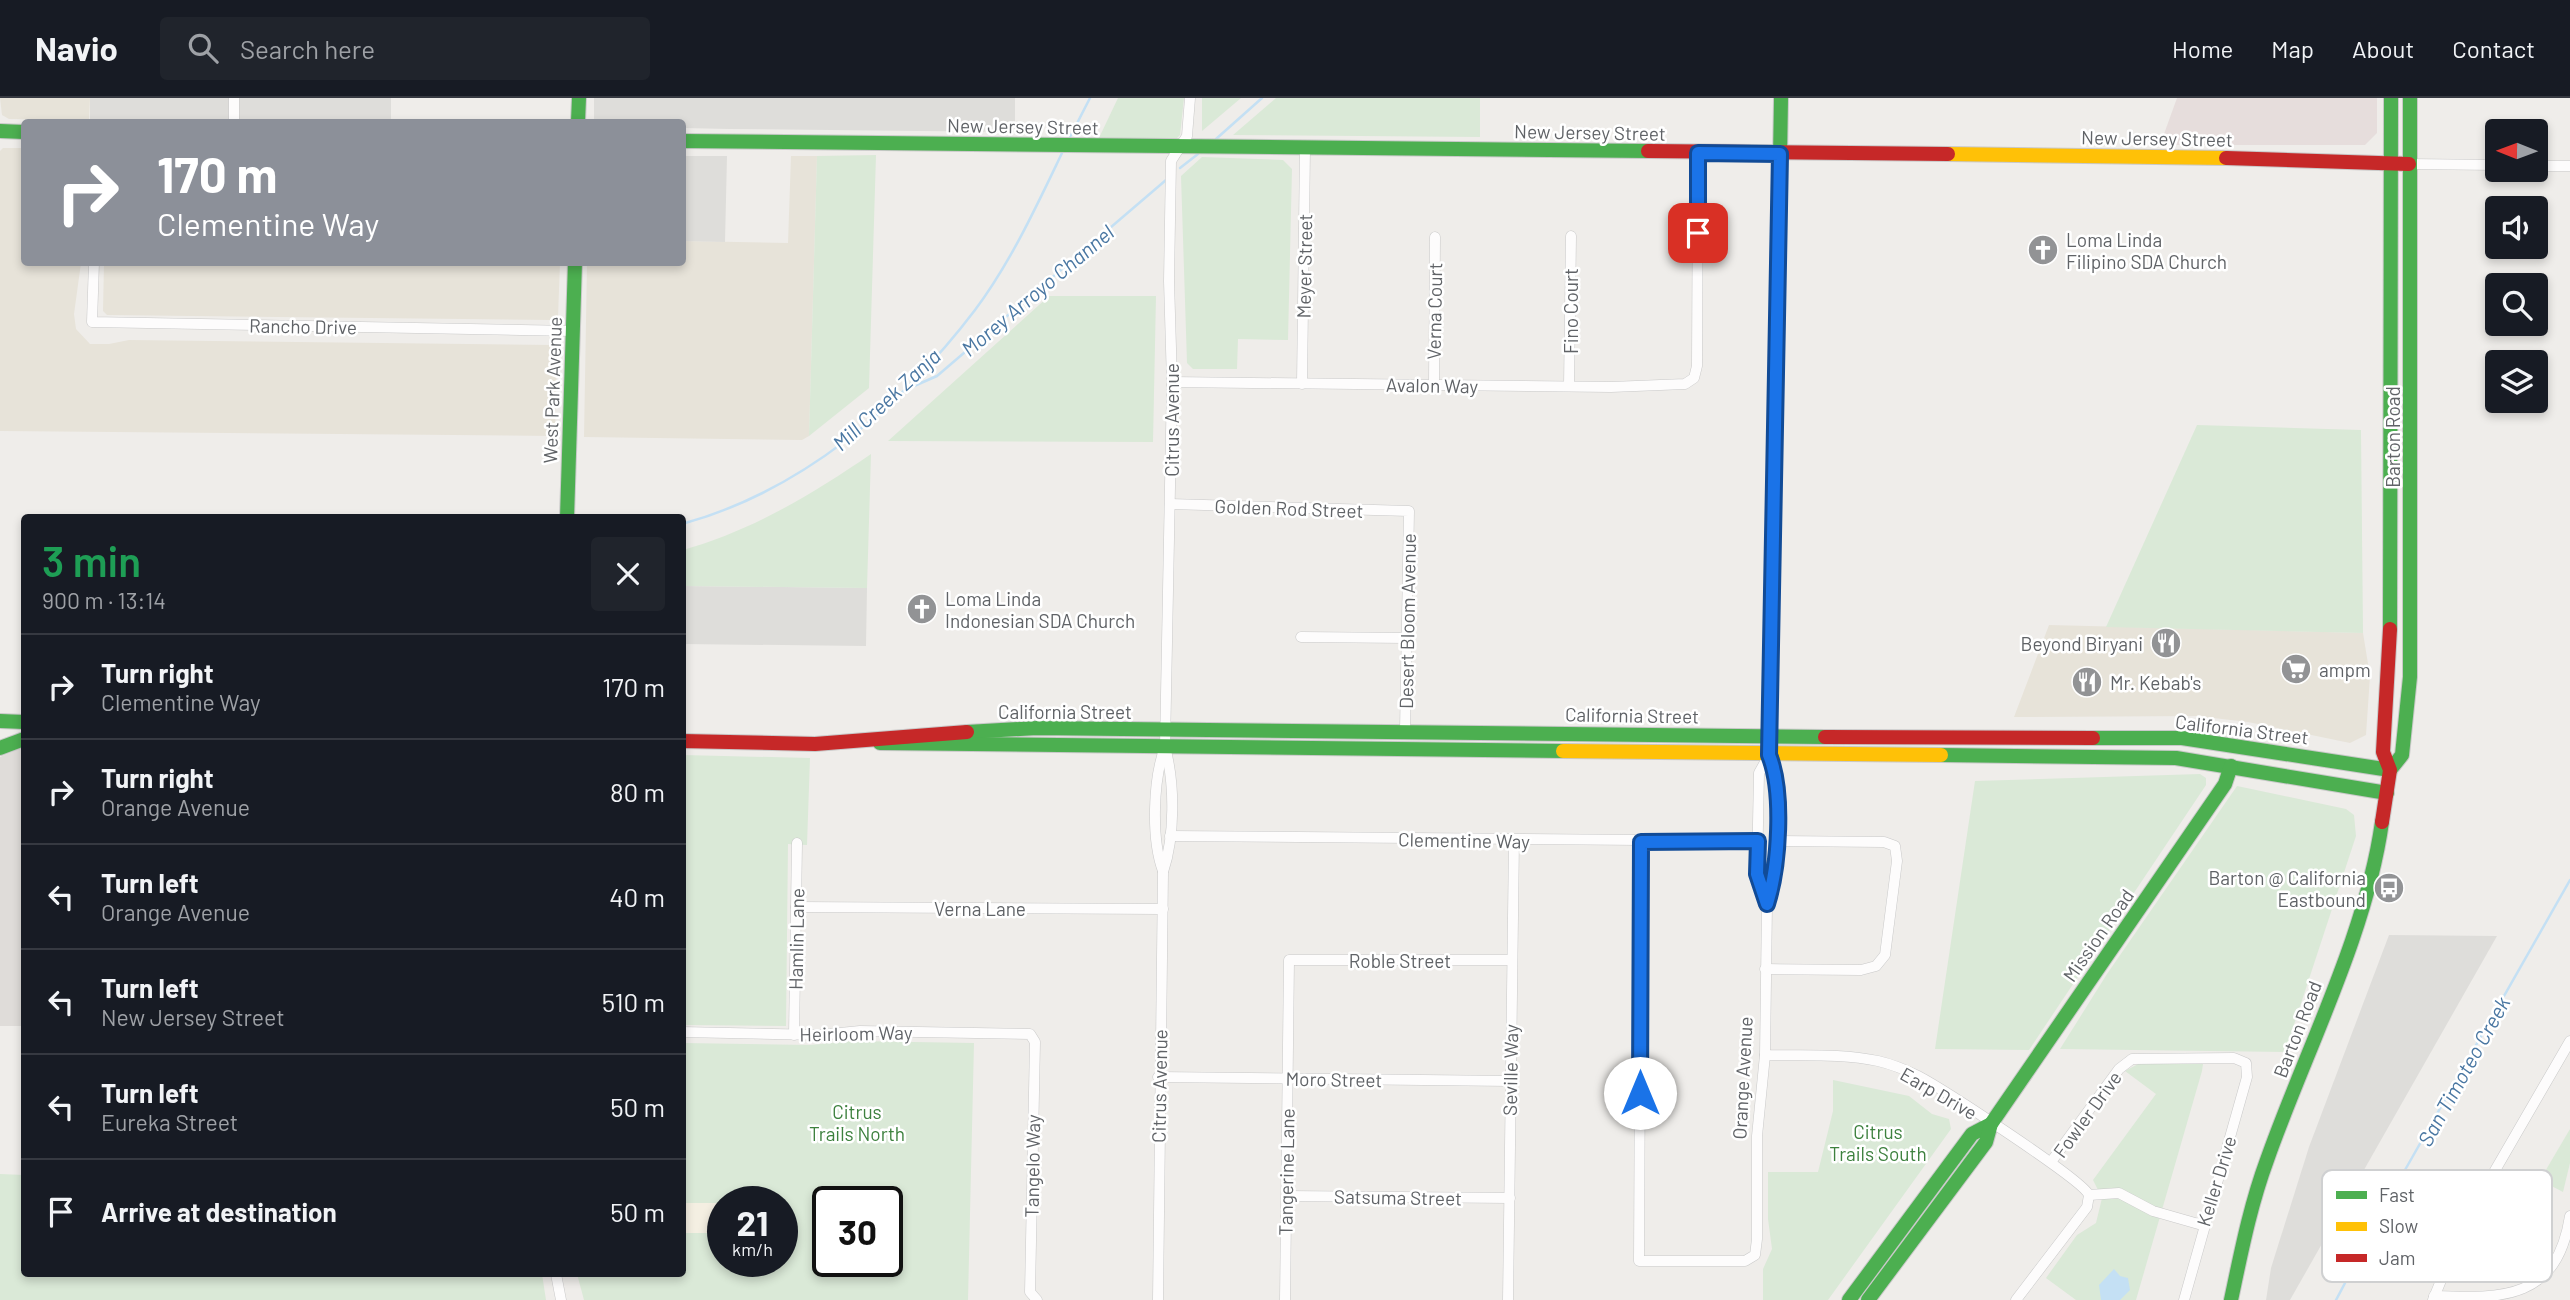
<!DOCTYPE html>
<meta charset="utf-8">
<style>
body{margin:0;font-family:Barlow,sans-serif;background:#20242c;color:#f1f3f6;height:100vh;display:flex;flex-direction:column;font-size:26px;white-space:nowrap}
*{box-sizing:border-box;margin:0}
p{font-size:23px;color:#9ea1a6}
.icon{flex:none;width:38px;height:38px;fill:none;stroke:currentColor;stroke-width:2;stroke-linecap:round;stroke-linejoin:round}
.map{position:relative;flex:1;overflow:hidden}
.panel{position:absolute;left:21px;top:416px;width:665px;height:763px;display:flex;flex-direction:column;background:#171b24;border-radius:7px;box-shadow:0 4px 10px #0003}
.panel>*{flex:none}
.top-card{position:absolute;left:21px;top:21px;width:665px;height:147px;border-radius:7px;box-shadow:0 4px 10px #0003;background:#8c9099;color:#fff;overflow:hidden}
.needle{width:46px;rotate:271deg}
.controls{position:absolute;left:2485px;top:21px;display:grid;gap:14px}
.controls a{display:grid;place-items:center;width:63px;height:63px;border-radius:7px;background:#171b24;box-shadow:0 4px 10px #0003;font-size:35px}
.speed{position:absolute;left:707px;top:1088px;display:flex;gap:14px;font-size:35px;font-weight:700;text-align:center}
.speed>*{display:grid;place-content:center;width:91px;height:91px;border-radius:50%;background:#171b24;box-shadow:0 4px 10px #0003;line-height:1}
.speed small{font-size:18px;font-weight:400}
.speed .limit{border:4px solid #111;border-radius:10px;background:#fff;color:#111}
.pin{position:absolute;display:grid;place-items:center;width:60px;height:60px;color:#fff;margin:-30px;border-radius:14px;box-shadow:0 4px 10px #0006}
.me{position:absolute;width:77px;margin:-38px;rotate:0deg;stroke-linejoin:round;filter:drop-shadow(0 0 5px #0008)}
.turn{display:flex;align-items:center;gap:24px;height:147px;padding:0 21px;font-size:32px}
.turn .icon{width:91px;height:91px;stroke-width:2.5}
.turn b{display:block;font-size:49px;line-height:60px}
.round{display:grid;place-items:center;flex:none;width:74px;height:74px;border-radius:7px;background:#20242c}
.headline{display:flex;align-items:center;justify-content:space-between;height:119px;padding:0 21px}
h1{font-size:42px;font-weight:600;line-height:52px;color:#1e9e55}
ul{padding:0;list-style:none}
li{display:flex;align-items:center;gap:21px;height:105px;padding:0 21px;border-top:2px solid #363941}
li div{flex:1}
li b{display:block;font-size:26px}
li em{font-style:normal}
header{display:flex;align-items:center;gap:42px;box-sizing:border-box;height:98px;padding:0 35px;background:#171b24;border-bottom:2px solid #363941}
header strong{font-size:33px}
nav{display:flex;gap:38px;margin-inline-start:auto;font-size:24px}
.search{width:490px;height:63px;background:#20242c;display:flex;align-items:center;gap:18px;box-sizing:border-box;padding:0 24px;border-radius:7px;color:#9ea1a6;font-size:26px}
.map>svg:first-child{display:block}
.commercial{fill:#e7e3d9}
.industrial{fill:#deddda}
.education{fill:#dfdcd9}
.medical{fill:#e6dddc}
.green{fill:#dae9d7;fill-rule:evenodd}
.sand{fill:#f4efe2}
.water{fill:#c4e0f4}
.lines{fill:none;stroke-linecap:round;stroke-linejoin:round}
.stream{stroke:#c4e0f4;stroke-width:2.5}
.street-casing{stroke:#c9c9c9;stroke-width:11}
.fast-casing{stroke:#c9c9c9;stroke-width:16}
.slow-casing{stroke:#c9c9c9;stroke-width:16}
.jam-casing{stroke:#c9c9c9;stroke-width:16}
.street{stroke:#fdfcfc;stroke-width:10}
.fast{stroke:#4caf50;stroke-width:14}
.slow{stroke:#ffc107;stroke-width:14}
.jam{stroke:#c62828;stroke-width:14}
.route-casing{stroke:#114b97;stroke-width:18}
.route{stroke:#1a73e8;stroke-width:12}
.labels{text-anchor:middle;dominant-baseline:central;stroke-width:5;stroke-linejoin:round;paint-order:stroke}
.street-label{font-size:19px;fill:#606367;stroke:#fff}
.poi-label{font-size:19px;fill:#606367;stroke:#fff;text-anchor:start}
.park-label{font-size:19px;fill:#3d813e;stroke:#fff}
.water-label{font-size:21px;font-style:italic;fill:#4a77a2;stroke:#fff}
.key{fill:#fff;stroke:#cfd0d1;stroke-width:2}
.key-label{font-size:19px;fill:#606367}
</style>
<header>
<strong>Navio</strong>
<div class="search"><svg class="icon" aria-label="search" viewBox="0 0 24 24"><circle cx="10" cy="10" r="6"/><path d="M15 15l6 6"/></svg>Search here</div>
<nav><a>Home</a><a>Map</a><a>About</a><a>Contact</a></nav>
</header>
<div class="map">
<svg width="2570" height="1202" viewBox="0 0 2570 1202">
<rect width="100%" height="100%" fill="#efedea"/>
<g class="commercial">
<path d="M0,0H90L89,22L9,21L2,17Z"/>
<path d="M3,50H24V164L81,165L74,216L76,231L90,246H109L129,242L553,247L557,251L555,338L0,333V53Z"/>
<path d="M791,58H817L809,338L802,342L584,339L587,165L682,164L683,143L788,145Z"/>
<path d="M104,165H560L558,219L553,222L107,217L103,213Z"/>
<path d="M2049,527L2363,535L2370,578L2366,637L2350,645L2248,624L2196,618L2014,619Z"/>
</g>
<g class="industrial">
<path d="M90,0H391V24L90,22Z"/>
<path d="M594,0H1015V34L729,31L683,30L682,24H594Z"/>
<path d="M683,58H727L725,144L683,143Z"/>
<path d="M683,488L867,490L866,548L683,546Z"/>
<path d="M2389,837L2497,838L2290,1202H2266L2271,1170L2309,1049Z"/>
</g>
<path class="education" d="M24,649V928H0V659Z"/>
<path class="medical" d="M2177,0H2377V35L2365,47H2160Z"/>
<g class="green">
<path d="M1118,0H1184L1180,37L1175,42H1098Z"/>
<path d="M1202,0H1241L1202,33Z"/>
<path d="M1276,0H1480V39L1233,37Z"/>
<path d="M876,57L869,290L809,338L817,58Z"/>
<path d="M1202,59L1283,62L1292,71L1288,242L1238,241L1237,271H1193L1187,265L1181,78Z"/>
<path d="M1049,198H1156L1153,344L888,343Z"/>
<path d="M2197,327L2361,332L2363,535L2106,529Z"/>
<path d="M871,356L867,490L683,488V452C753,432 811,397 871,356Z"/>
<path d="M683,657L810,660L807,747L788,746L786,928L683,927Z"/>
<path d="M2200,676L2206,680V687L2029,952L1935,951L1975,683Z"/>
<path d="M2237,688L2346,711L2354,717L2356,738L2285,954L2060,951L2107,876Z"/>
<path d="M853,943L974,945L968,1202H584L577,1176H682L683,945L810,947ZM723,1104H782V1164H723ZM828,1104H887V1164H828Z"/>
<path d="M2140,965L2203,966L2202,973L2136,1202H2076L2046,1180L2077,1137L2096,1125L2102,1100L2093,1082L2156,996L2125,973Z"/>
<path d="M1833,982L1909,998L1932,1016L1949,1021L1951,1031L1828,1202H1763V1171L1772,1151L1768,1121V1074H1818L1833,1013Z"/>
<path d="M2570,1031V1065L2563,1094L2540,1082Z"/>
<path d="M0,1076L24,1077V1176H542L546,1202H0Z"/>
</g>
<rect class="sand" x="683" y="1105" width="40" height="30"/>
<path class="water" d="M2114,1171L2120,1178L2128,1180L2130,1192L2120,1202H2101L2099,1187Z"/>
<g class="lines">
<g class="stream">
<path d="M1069,41L1090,0"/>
<path d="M1216,41L1262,0"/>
<path d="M1180,70L1198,56"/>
<path d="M905,292L937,278L1166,82"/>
<path d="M682,426C800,394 903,307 975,212C1011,164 1037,107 1063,53"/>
<path d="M2336,1202L2405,1072L2570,782"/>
</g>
<g class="street-casing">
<g id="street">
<path d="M234,24V0"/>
<path d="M2409,66L2497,67"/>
<path d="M2536,68H2570"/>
<path d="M94,164L92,224L573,233"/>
<path d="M1172,284L1611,289L1685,286L1694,280L1697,268L1698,55"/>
<path d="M1302,286L1305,50"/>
<path d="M1434,287L1435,139"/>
<path d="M1569,288L1571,138"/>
<path d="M1170,406L1409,413L1405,632"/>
<path d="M1301,539L1407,540"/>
<path d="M1170,738L1758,743"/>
<path d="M1641,744L1639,1163H1745L1755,1157L1757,1141V1038L1765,957L1767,806L1775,780L1776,676L1769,657"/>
<path d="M1163,773C1151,741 1153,681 1165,649"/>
<path d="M1767,805L1757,776L1759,675L1769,657"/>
<path d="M796,809L1163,811"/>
<path d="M1765,871L1861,872L1876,868L1885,857L1897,763L1895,748L1884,744L1776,743"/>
<path d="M682,934L820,937L860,933L1030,936L1035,944L1030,1194L1037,1202"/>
<path d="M794,937L797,745"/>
<path d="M1765,957C1802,958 1842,955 1878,963C1891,966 1906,972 1918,978C1941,990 2083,1082 2089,1097"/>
<path d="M1158,979L1510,983"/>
<path d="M2051,1064L2119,971L2132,961L2234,960L2246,965L2247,979L2184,1202"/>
<path d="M2089,1097L2119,1095L2153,1113L2202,1127"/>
<path d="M1287,1098L1510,1100"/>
<path d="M556,1176L561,1202"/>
<path d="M2434,1198C2504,1201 2557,1201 2570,1118"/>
<path d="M1158,1202L1163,774C1175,738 1175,686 1165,649L1172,284L1169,183L1171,63L1187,38L1190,0"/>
<path d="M1285,1202L1289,862H1512"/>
<path d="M1508,1202L1514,742"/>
<path d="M2016,1202L2087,1109L2089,1097"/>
<path d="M2433,1202L2464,1126L2570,943"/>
</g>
</g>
<g class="fast-casing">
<g id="fast">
<path d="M578,24L579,0"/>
<path d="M0,33L24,34"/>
<path d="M682,43L1648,53"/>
<path d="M1777,242L1781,0"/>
<path d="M567,420L575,164"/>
<path d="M2390,531L2391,0"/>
<path d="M0,623L24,624"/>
<path d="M967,634L1037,630L1825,639"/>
<path d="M2093,640H2182L2390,672"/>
<path d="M880,645L1563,653"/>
<path d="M0,650L24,641"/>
<path d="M1941,657L2176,660L2387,695"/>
<path d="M2390,672L2402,657L2410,579V0"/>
<path d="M1849,1202L1972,1036L1991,1026"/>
<path d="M1868,1202L1986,1044L1991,1026L2225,686L2231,668"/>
<path d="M2231,1202C2241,1155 2250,1108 2267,1062C2305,954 2366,838 2382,724"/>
</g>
</g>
<g class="slow-casing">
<g id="slow">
<path d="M1948,56L2226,60"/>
<path d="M1769,649L1777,242"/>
<path d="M1563,653L1941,657"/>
</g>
</g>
<g class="jam-casing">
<g id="jam">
<path d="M1648,53L1948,56"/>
<path d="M2226,60L2409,66"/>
<path d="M1825,639L2093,640"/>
<path d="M682,643L815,646L967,634"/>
<path d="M2382,724L2390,672L2383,654L2390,531"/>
</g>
</g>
<use href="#street" class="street"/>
<use href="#fast" class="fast"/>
<use href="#slow" class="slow"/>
<use href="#jam" class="jam"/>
</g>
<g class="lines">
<g class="route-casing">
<path id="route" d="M1640,995L1641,744L1758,743L1757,776L1767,806C1779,768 1784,694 1769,657L1780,56L1698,55V135"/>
</g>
<use href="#route" class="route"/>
</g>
<defs>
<g id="church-disc" transform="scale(1.575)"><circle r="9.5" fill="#929395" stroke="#fff"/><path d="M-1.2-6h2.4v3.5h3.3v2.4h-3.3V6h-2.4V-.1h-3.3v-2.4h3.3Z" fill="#fff"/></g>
<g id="restaurant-disc" transform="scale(1.575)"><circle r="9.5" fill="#929395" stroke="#fff"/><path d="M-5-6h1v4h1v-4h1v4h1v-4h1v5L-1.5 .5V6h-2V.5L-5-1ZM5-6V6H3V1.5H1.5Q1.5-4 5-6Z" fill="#fff"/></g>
<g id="supermarket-disc" transform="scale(1.575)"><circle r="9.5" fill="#929395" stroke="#fff"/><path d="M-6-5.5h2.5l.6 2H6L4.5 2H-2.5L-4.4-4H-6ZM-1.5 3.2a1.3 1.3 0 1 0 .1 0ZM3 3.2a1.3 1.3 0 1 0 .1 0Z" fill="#fff"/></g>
<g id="bus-disc" transform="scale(1.575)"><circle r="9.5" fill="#929395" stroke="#fff"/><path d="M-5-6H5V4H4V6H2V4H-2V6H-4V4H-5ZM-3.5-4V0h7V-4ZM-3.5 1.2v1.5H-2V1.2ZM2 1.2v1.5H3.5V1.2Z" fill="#fff"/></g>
</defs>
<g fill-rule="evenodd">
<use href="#church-disc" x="2043" y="152"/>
<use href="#church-disc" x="922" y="511"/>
<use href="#restaurant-disc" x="2166" y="545"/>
<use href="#supermarket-disc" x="2296" y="571"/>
<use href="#restaurant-disc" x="2087" y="584"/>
<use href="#bus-disc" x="2389" y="790"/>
</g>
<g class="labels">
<g class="street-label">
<text transform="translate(1023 28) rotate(1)">New Jersey Street</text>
<text transform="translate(1590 34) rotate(1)">New Jersey Street</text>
<text transform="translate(2157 40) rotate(1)">New Jersey Street</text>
<text transform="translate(1304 168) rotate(-89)">Meyer Street</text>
<text transform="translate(1434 213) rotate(-89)">Verna Court</text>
<text transform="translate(1570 213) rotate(-90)">Fino Court</text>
<text transform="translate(303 228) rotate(1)">Rancho Drive</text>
<text transform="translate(1432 287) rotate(1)">Avalon Way</text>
<text transform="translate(552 292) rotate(-88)">West Park Avenue</text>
<text transform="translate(1171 322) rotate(-90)">Citrus Avenue</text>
<text transform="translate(2392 339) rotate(-90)">Barton Road</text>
<text transform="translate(1289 410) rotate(2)">Golden Rod Street</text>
<text transform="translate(1407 523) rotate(-89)">Desert Bloom Avenue</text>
<text x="1065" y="613">California Street</text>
<text transform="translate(1632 617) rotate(1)">California Street</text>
<text transform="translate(2242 631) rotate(7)">California Street</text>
<text transform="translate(1464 742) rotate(1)">Clementine Way</text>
<text x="980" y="810">Verna Lane</text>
<text transform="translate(2098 837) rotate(-55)">Mission Road</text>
<text transform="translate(796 841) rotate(-89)">Hamlin Lane</text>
<text x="1400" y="862">Roble Street</text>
<text transform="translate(2297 931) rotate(-69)">Barton Road</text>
<text transform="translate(856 935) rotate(-1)">Heirloom Way</text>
<text transform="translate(1510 972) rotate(-89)">Seville Way</text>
<text transform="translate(1742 980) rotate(-87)">Orange Avenue</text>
<text transform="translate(1334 981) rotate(1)">Moro Street</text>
<text transform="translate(1159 988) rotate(-89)">Citrus Avenue</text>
<text transform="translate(1939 995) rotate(30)">Earp Drive</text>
<text transform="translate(2087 1016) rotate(-54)">Fowler Drive</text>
<text transform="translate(1032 1068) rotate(-89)">Tangelo Way</text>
<text transform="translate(1286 1074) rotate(-89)">Tangerine Lane</text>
<text transform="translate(2216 1083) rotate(-73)">Keller Drive</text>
<text transform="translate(1398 1099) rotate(1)">Satsuma Street</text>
</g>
<g class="poi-label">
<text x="2066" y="141">Loma Linda<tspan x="2066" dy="22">Filipino SDA Church</tspan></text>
<text x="945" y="500">Loma Linda<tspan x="945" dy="22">Indonesian SDA Church</tspan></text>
<text x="2143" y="545" text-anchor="end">Beyond Biryani</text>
<text x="2319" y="571">ampm</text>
<text x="2110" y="584">Mr. Kebab's</text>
<text x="2366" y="779" text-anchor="end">Barton @ California<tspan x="2366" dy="22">Eastbound</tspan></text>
</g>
<g class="park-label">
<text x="857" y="1013">Citrus<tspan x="857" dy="22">Trails North</tspan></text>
<text x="1878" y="1033">Citrus<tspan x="1878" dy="22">Trails South</tspan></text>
</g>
<g class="water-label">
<text transform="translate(1037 192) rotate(-40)">Morey Arroyo Channel</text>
<text transform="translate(886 301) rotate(-43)">Mill Creek Zanja</text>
<text transform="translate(2463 973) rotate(-61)">San Timoteo Creek</text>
</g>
</g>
<rect x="2322" y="1072" width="230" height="112" rx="10" class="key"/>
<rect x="2336" y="1093" width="31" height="8" fill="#4caf50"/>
<rect x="2336" y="1124" width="31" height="9" fill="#ffc107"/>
<rect x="2336" y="1156" width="31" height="8" fill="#c62828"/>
<g class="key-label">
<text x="2379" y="1104">Fast</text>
<text x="2379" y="1135">Slow</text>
<text x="2379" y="1167">Jam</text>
</g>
</svg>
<div class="controls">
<a><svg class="needle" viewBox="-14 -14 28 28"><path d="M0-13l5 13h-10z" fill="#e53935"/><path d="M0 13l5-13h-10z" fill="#9ea1a6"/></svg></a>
<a><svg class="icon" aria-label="sound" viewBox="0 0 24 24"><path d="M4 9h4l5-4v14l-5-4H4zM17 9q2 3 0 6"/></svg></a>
<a><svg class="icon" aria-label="search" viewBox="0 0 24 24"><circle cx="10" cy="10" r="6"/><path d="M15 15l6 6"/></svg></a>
<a><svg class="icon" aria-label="layers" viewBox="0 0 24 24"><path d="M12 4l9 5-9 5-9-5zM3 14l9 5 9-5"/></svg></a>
</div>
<div class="speed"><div>21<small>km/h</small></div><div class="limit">30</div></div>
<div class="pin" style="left:1698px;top:135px;background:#d93025"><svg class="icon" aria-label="arrive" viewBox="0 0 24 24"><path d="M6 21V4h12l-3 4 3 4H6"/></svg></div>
<svg class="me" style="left:1640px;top:995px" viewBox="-20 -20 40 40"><circle r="19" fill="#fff"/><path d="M0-13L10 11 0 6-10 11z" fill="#1a73e8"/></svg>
<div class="top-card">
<div class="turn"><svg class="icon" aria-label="right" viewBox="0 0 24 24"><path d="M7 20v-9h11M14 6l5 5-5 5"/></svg><div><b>170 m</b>Clementine Way</div></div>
</div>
<section class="panel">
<div class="headline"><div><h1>3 min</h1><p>900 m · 13:14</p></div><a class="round"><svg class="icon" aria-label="close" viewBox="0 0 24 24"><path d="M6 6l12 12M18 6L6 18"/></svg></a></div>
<ul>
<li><svg class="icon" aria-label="right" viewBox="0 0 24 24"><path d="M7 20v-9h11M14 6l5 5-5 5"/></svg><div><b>Turn right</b><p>Clementine Way</p></div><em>170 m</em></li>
<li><svg class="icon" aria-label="right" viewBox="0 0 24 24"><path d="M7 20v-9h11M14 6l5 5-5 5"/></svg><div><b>Turn right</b><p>Orange Avenue</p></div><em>80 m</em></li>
<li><svg class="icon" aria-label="left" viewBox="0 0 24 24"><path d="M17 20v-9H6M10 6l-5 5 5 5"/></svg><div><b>Turn left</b><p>Orange Avenue</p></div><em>40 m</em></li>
<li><svg class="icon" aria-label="left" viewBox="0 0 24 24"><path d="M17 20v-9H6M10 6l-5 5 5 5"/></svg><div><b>Turn left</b><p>New Jersey Street</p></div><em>510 m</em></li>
<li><svg class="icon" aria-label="left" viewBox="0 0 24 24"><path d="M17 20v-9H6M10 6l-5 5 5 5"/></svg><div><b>Turn left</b><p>Eureka Street</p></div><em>50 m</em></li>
<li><svg class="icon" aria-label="arrive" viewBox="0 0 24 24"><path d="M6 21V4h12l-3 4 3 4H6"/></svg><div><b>Arrive at destination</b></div><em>50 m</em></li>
</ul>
</section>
</div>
